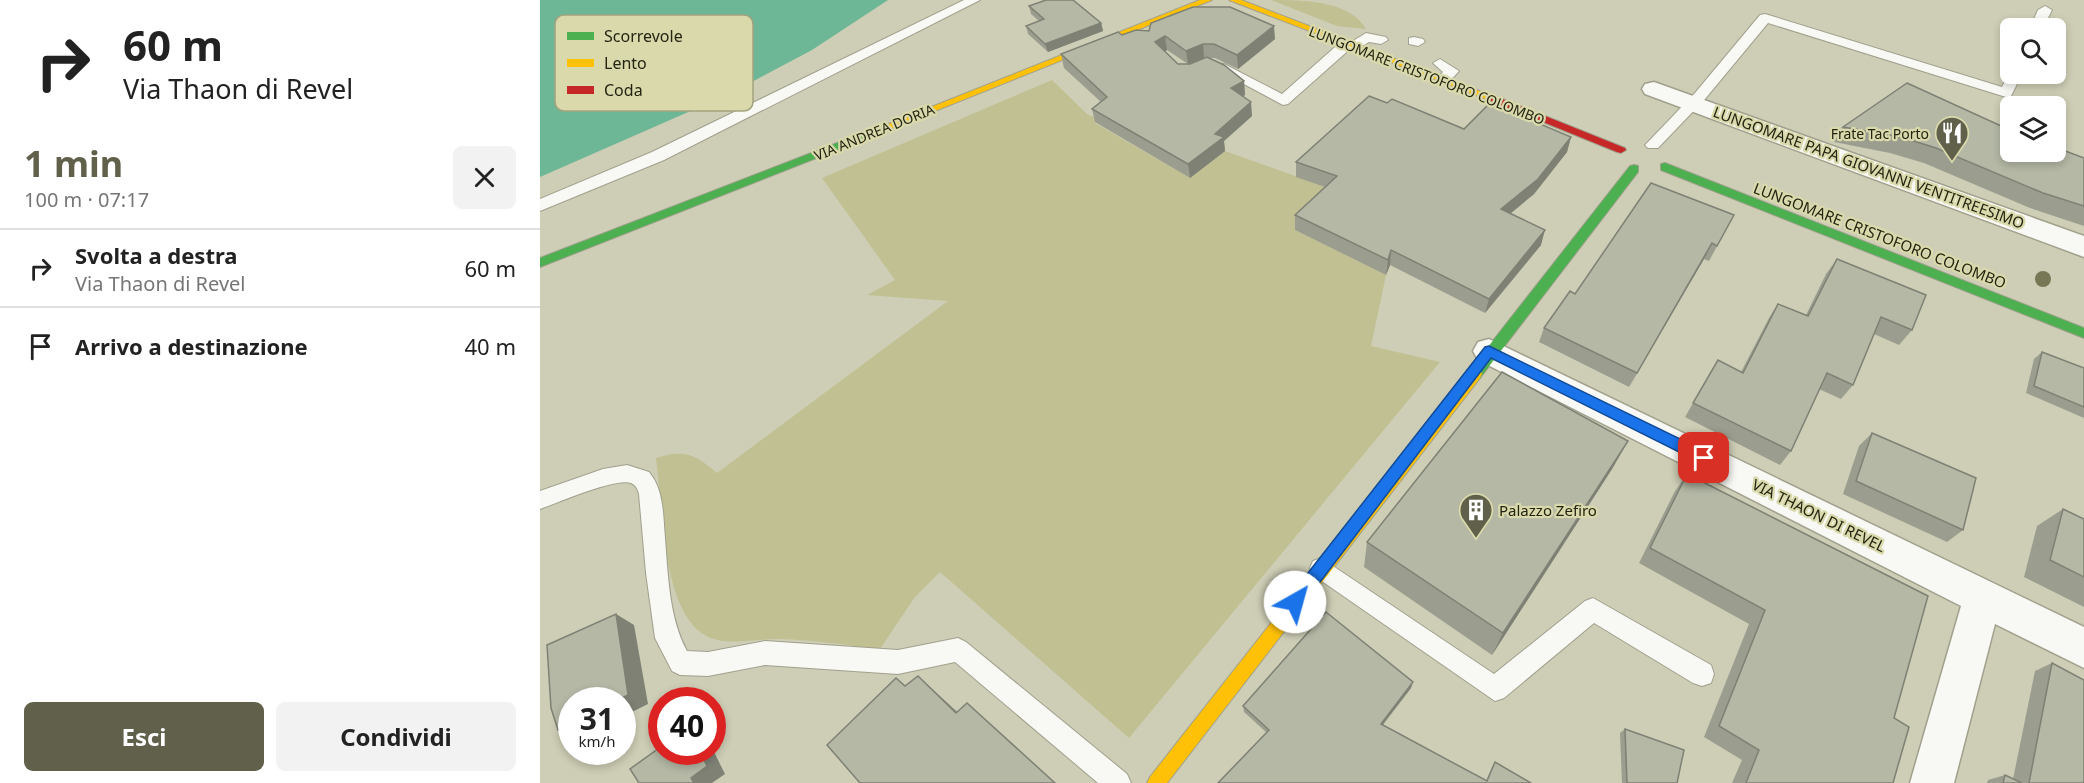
<!DOCTYPE html>
<html lang="it">
<meta charset="utf-8">
<style>
body{margin:0;font-family:"Noto Sans",sans-serif;background:#f2f2f2;color:#222;height:100vh;display:flex;flex-direction:column;font-size:22px;white-space:nowrap}
*{box-sizing:border-box;margin:0}
p{font-size:20px;color:#767676}
.icon{flex:none;width:33px;height:33px;fill:none;stroke:currentColor;stroke-width:2;stroke-linecap:round;stroke-linejoin:round}
.map{position:relative;flex:1;overflow:hidden}
.drawer{display:flex;flex-direction:column;background:#fff;width:540px}
.drawer>*{flex:none}
.top-card{background:#fff;color:#222;overflow:hidden}
.tools{position:absolute;left:1460px;top:18px;display:grid;gap:12px}
.tools a{display:grid;place-items:center;width:66px;height:66px;border-radius:9px;background:#fff;box-shadow:0 3px 9px #0003;font-size:30px}
.speed{position:absolute;left:18px;top:687px;display:flex;gap:12px;font-size:30px;font-weight:700;text-align:center}
.speed>*{display:grid;place-content:center;width:78px;height:78px;border-radius:50%;background:#fff;box-shadow:0 3px 9px #0003;line-height:1}
.speed small{font-size:15px;font-weight:400}
.speed .limit{border:9px solid #d22;background:#fff;color:#111}
.pin{position:absolute;display:grid;place-items:center;width:51px;height:51px;color:#fff;margin:-26px;border-radius:12px;box-shadow:0 3px 9px #0006}
.me{position:absolute;width:66px;margin:-33px;rotate:38deg;stroke-linejoin:round;filter:drop-shadow(0 0 4px #0008)}
.turn{display:flex;align-items:center;gap:21px;height:126px;padding:0 24px;font-size:27px}
.turn .icon{width:78px;height:78px;stroke-width:2.5}
.turn b{display:block;font-size:42px;line-height:51px}
.round{display:grid;place-items:center;flex:none;width:63px;height:63px;border-radius:9px;background:#f2f2f2}
.summary{display:flex;align-items:center;justify-content:space-between;height:102px;padding:0 24px}
h1{font-size:36px;font-weight:700;line-height:45px;color:#60604b}
.primary-button{display:flex;gap:12px;margin-top:auto;padding:12px 24px}
.primary-button a{flex:1;height:69px;border-radius:9px;background:#60604b;color:#fff;font-size:24px;font-weight:700;line-height:69px;text-align:center}
.primary-button a+a{background:#f2f2f2;color:#222}
ul{padding:0;list-style:none}
li{display:flex;align-items:center;gap:18px;height:78px;padding:0 24px;border-top:2px solid #e0e0e0}
li div{flex:1}
li b{display:block;font-size:22px}
li em{font-style:normal}
main{display:flex;flex:1;min-height:0}
.map>svg:first-child{display:block}
.green{fill:#c0c092}
.water{fill:#6db696}
.lines{fill:none;stroke-linecap:round;stroke-linejoin:round}
.lane-casing{stroke:#a0a08d;stroke-width:2}
.street-casing{stroke:#a0a08d;stroke-width:3}
.fast-casing{stroke:#a0a08d;stroke-width:2}
.slow-casing{stroke:#a0a08d;stroke-width:2}
.jam-casing{stroke:#a0a08d;stroke-width:2}
.lane{fill:#f8f8f4;fill-rule:evenodd}
.street{fill:#f8f8f4;fill-rule:evenodd}
.fast{fill:#4caf50;fill-rule:evenodd}
.slow{fill:#ffc107;fill-rule:evenodd}
.jam{fill:#c62828;fill-rule:evenodd}
.tree{fill:#777756}
.wall{fill:#9b9e8e;fill-rule:evenodd}
.shaded-wall{fill:#7e8174}
.building{fill:#b4b8a5;stroke:#7e8174;stroke-width:1.5}
.route{fill:#1a73e8;stroke:#114b97;stroke-width:1.5}
.labels{text-anchor:middle;dominant-baseline:central;stroke-width:4.5;stroke-linejoin:round;paint-order:stroke}
.far-street-label{font-size:14px;fill:#242412;stroke:#d9d9ac}
.far-poi-label{font-size:14px;fill:#242412;stroke:#d9d9ac;text-anchor:end}
.street-label{font-size:15px;fill:#242412;stroke:#d9d9ac}
.poi-label{font-size:15px;fill:#242412;stroke:#d9d9ac;text-anchor:start}
.key{fill:#d9d9ac;stroke:#a3a37e;stroke-width:1.5}
.key-label{font-size:16px;fill:#242412}
</style>
<main>
<section class="drawer">
<div class="top-card">
<div class="turn"><svg class="icon" aria-label="right" viewBox="0 0 24 24"><path d="M7 20v-9h11M14 6l5 5-5 5"/></svg><div><b>60 m</b>Via Thaon di Revel</div></div>
</div>
<div class="summary"><div><h1>1 min</h1><p>100 m · 07:17</p></div><a class="round"><svg class="icon" aria-label="close" viewBox="0 0 24 24"><path d="M6 6l12 12M18 6L6 18"/></svg></a></div>
<ul>
<li><svg class="icon" aria-label="right" viewBox="0 0 24 24"><path d="M7 20v-9h11M14 6l5 5-5 5"/></svg><div><b>Svolta a destra</b><p>Via Thaon di Revel</p></div><em>60 m</em></li>
<li><svg class="icon" aria-label="arrive" viewBox="0 0 24 24"><path d="M6 21V4h12l-3 4 3 4H6"/></svg><div><b>Arrivo a destinazione</b></div><em>40 m</em></li>
</ul>
<div class="primary-button"><a>Esci</a><a>Condividi</a></div>
</section>
<div class="map">
<svg width="1544" height="783" viewBox="0 0 1544 783">
<rect width="100%" height="100%" fill="#ceceb6"/>
<g class="green">
<path d="M731,0C763,0 809,0 826,29L797,26Z"/>
<path d="M512,80L548,115L560,118L555,123L650,178L685,151L797,191L755,230L846,275L831,346L900,362L589,738L400,572L375,597L340,649C307,645 273,640 240,639C216,638 184,648 163,634C122,608 122,504 116,458C145,449 155,454 177,473L408,301L327,295L355,280L282,178Z"/>
</g>
<path class="water" d="M0,0H348L272,50L187,95L0,177Z"/>
<g class="lines">
<g class="lane-casing">
<g id="lane">
<path d="M424,0H440L124,160L0,211V199L112,152Z"/>
<path d="M1505,6L1512,10L1503,28H1490L1498,10Z"/>
<path d="M1225,14L1462,87L1470,71V74H1482L1471,96L1466,97L1228,23L1165,99L1118,148H1108L1105,145L1108,142L1155,93L1220,15Z"/>
<path d="M826,33L846,37L848,40L841,44L829,42L815,50L810,49L748,104L743,105L672,67L674,64H684L742,94L803,40L813,41Z"/>
<path d="M874,37L883,39L885,42L878,46L869,44V38Z"/>
<path d="M900,59L919,71L909,82L904,83L897,79L903,72L893,63Z"/>
<path d="M87,465L109,472C124,490 123,515 125,538C128,575 129,618 147,651L168,652L225,641L358,650L418,638L426,642L587,774L591,783H558L415,662L358,674L225,665L168,676L140,675L132,671L115,638L106,573L99,494C98,490 96,485 91,483C74,478 18,503 0,509V491L63,469Z"/>
<path d="M781,558L954,674L1045,601L1053,598L1171,665L1174,674L1171,683L1162,686L1153,683L1054,623L964,698L955,701L773,575L770,568L773,561Z"/>
</g>
</g>
<g class="street-casing">
<g id="street">
<path d="M1114,82L1544,236V257L1105,94L1102,89L1105,84Z"/>
<path d="M949,339L1544,627V668L1455,624L1414,783H1370L1421,606L938,360L933,351L938,342Z"/>
</g>
</g>
<g class="fast-casing">
<g id="fast">
<path d="M346,124L351,127L350,129L0,267V258Z"/>
<path d="M1125,163L1544,328V338L1121,170V164Z"/>
<path d="M1094,165L1098,166V172L940,378H930L928,374L930,370L1090,166Z"/>
</g>
</g>
<g class="slow-casing">
<g id="slow">
<path d="M660,0H672L350,129L346,130L341,127Z"/>
<path d="M689,0H701L955,97L950,100L946,99Z"/>
<path d="M935,369L940,370L942,374L940,378L627,783H607L610,777L930,370Z"/>
</g>
</g>
<g class="jam-casing">
<path id="jam" d="M950,94L1085,148L1086,150L1081,153L1077,152L946,99V95Z"/>
</g>
<use href="#lane" class="lane"/>
<use href="#street" class="street"/>
<use href="#fast" class="fast"/>
<use href="#slow" class="slow"/>
<use href="#jam" class="jam"/>
</g>
<circle class="tree" cx="1503" cy="279" r="8"/>
<g class="wall">
<path d="M489,6L561,23L563,31L508,52L488,34L486,26L499,21L491,14Z"/>
<path d="M609,31L735,39L698,69L675,58H670L704,81L705,95L703,96L712,116L684,141L685,151L650,178L555,122L552,109L561,102L524,68L521,54L582,35ZM627,50L648,64H638L625,52Z"/>
<path d="M847,103L924,129L1031,137L1027,152L994,194L970,213L1001,245L945,313L850,265L846,275L755,230V215L785,187L756,177V162Z"/>
<path d="M1460,126L1544,158V226L1490,208L1384,163L1350,153L1294,142L1303,127Z"/>
<path d="M1194,215L1169,261L1164,259L1089,387L999,342L1004,328L1035,294Z"/>
<path d="M1297,259L1372,330L1359,345L1334,334L1313,385L1301,399L1279,389L1251,451L1240,465L1145,417L1178,360L1201,372L1229,318L1238,304L1266,315L1286,274Z"/>
<path d="M1502,352L1544,368V418L1486,393L1494,359Z"/>
<path d="M1332,433L1423,530L1407,542L1303,494L1319,446Z"/>
<path d="M1088,441L1072,469L952,655L824,567L827,542Z"/>
<path d="M1147,474L1354,718L1353,783H1192L1202,760L1164,737L1209,624L1099,563L1135,491Z"/>
<path d="M1523,509L1544,519V607L1484,577L1497,526Z"/>
<path d="M1512,663L1544,783H1447L1448,780L1465,775L1473,779L1495,671Z"/>
<path d="M871,688L843,725L946,781L952,767L955,762L991,783H678L727,733L704,712L703,706Z"/>
<path d="M1085,729L1137,783H1082L1080,733Z"/>
</g>
<g class="shaded-wall">
<path d="M561,23L563,31L508,52L505,44Z"/>
<path d="M734,26L735,39L698,69L697,55Z"/>
<path d="M625,36L627,50L617,56L615,42Z"/>
<path d="M663,44L664,58L648,64L646,51Z"/>
<path d="M704,81L705,95L692,102L691,88Z"/>
<path d="M711,102L712,116L684,141L685,151L650,178L648,164L675,134Z"/>
<path d="M1031,137L1027,152L994,194L958,224L961,209Z"/>
<path d="M1005,230L1001,245L945,313L949,299Z"/>
<path d="M1172,243L1164,259L1089,387L1097,373Z"/>
<path d="M851,250L850,265L846,275L848,260Z"/>
<path d="M1088,441L1072,469L952,655L963,633Z"/>
<path d="M76,614L94,625L108,704L82,717V700H78Z"/>
<path d="M378,676L389,686L427,721L416,713Z"/>
<path d="M873,682L871,688L839,729L841,724Z"/>
<path d="M32,723V735L18,730Z"/>
<path d="M172,748L185,774L172,783H154L151,778L160,752H172Z"/>
</g>
<g class="building">
<path d="M506,0H533L561,23L505,44L486,26L504,19L489,6Z"/>
<path d="M653,7H690L734,26L697,55L674,44H663L646,51L625,36L615,42L638,64H650L667,57L684,65L704,81L691,88L711,102L675,134L684,137L648,164L552,109L567,97L521,54L578,32L582,35L596,30L609,31L611,23Z"/>
<path d="M1367,83L1470,130V152H1515V147L1544,158V206L1503,193L1396,148L1361,137L1303,127Z"/>
<path d="M829,96L847,103L852,99L924,129L950,103L1031,137L998,179L961,209L1005,230L949,299L851,250L848,260L755,215L797,176L756,162Z"/>
<path d="M1111,183L1194,215L1177,246L1172,243L1097,373L1004,328L1030,291L1035,294Z"/>
<path d="M1297,259L1386,295L1372,330L1341,317L1313,385L1287,373L1251,451L1153,403L1178,360L1203,373L1238,304L1268,316Z"/>
<path d="M1502,352L1544,368V407L1494,386Z"/>
<path d="M962,372L1088,441L963,633L827,542Z"/>
<path d="M1332,433L1436,478L1423,530L1316,481Z"/>
<path d="M1147,474L1388,596L1354,718L1369,727L1353,783H1206L1219,750L1179,726L1225,610L1110,548Z"/>
<path d="M1523,509L1544,519V577L1510,560Z"/>
<path d="M786,612L873,682L841,724L947,781L955,762L991,783H678L729,730L703,706Z"/>
<path d="M76,614L88,695L78,700H32V723L18,730L11,708L7,645Z"/>
<path d="M1512,663L1544,680V783H1489Z"/>
<path d="M378,676L416,713L427,703L515,783H320L287,745L356,678L365,686Z"/>
<path d="M1085,729L1144,750L1137,783H1087Z"/>
<path d="M122,746V752H160L167,766L151,778L154,783H99L90,769Z"/>
<path d="M1465,775L1482,783H1463Z"/>
</g>
<path class="route" d="M949,346L1169,453L1171,458L1169,462H1159L951,358L761,607L755,609L750,607L747,602L750,596L945,347Z"/>
<defs>
<g id="restaurant-pin" transform="scale(1.725)"><path d="M0 17L-7.5 6A9.5 9.5 0 1 1 7.5 6Z" fill="#60604b" stroke="#d9d9ac"/><path d="M-5-6h1v4h1v-4h1v4h1v-4h1v5L-1.5 .5V6h-2V.5L-5-1ZM5-6V6H3V1.5H1.5Q1.5-4 5-6Z" fill="#fff"/></g>
<g id="building-pin" transform="scale(1.725)"><path d="M0 17L-7.5 6A9.5 9.5 0 1 1 7.5 6Z" fill="#60604b" stroke="#d9d9ac"/><path d="M-4-6H4V6H1V3H-1V6H-4ZM-2.5-4.3h1.7v1.8h-1.7ZM.8-4.3h1.7v1.8H.8ZM-2.5-1h1.7V.8h-1.7ZM.8-1h1.7V.8H.8Z" fill="#fff"/></g>
</defs>
<g fill-rule="evenodd">
<use href="#restaurant-pin" x="1412" y="133"/>
<use href="#building-pin" x="936" y="510"/>
</g>
<g class="labels">
<g class="far-street-label">
<text transform="translate(887 75) rotate(21)">LUNGOMARE CRISTOFORO COLOMBO</text>
<text transform="translate(334 132) rotate(-22)">VIA ANDREA DORIA</text>
</g>
<g class="far-poi-label">
<text x="1389" y="133">Frate Tac Porto</text>
</g>
<g class="street-label">
<text transform="translate(1329 167) rotate(20)">LUNGOMARE PAPA GIOVANNI VENTITREESIMO</text>
<text transform="translate(1340 235) rotate(21)">LUNGOMARE CRISTOFORO COLOMBO</text>
<text transform="translate(1279 515) rotate(26)">VIA THAON DI REVEL</text>
</g>
<g class="poi-label">
<text x="959" y="510">Palazzo Zefiro</text>
</g>
</g>
<rect x="15" y="15" width="198" height="96" rx="9" class="key"/>
<rect x="27" y="32" width="27" height="8" fill="#4caf50"/>
<rect x="27" y="59" width="27" height="8" fill="#ffc107"/>
<rect x="27" y="86" width="27" height="8" fill="#c62828"/>
<g class="key-label">
<text x="64" y="42">Scorrevole</text>
<text x="64" y="69">Lento</text>
<text x="64" y="96">Coda</text>
</g>
</svg>
<div class="tools">
<a><svg class="icon" aria-label="search" viewBox="0 0 24 24"><circle cx="10" cy="10" r="6"/><path d="M15 15l6 6"/></svg></a>
<a><svg class="icon" aria-label="layers" viewBox="0 0 24 24"><path d="M12 4l9 5-9 5-9-5zM3 14l9 5 9-5"/></svg></a>
</div>
<div class="speed"><div>31<small>km/h</small></div><div class="limit">40</div></div>
<div class="pin" style="left:1164px;top:458px;background:#d93025"><svg class="icon" aria-label="arrive" viewBox="0 0 24 24"><path d="M6 21V4h12l-3 4 3 4H6"/></svg></div>
<svg class="me" style="left:755px;top:602px" viewBox="-20 -20 40 40"><circle r="19" fill="#fff"/><path d="M0-13L10 11 0 6-10 11z" fill="#1a73e8"/></svg>
</div>
</main>
